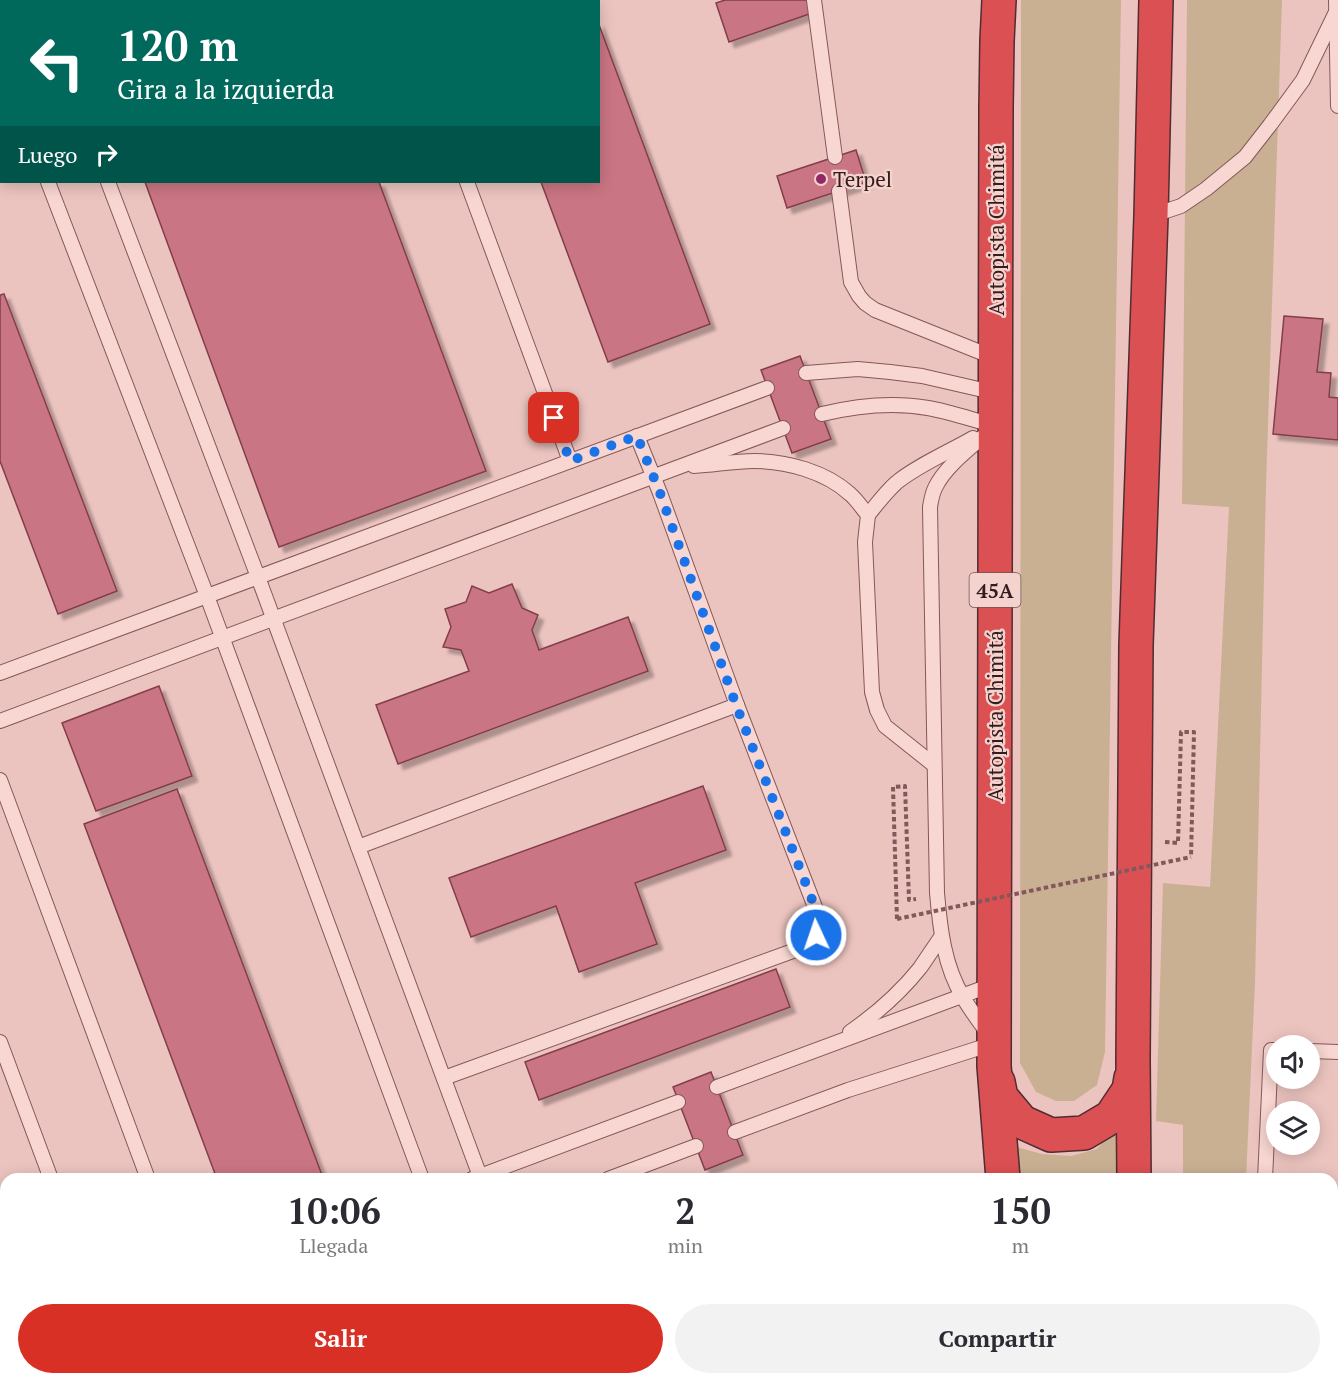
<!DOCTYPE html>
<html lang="es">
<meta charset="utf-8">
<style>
body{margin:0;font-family:"PT Serif",serif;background:#f2f2f3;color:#2b2b33;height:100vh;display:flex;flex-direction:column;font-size:22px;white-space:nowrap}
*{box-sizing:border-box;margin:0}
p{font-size:20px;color:#7c7c81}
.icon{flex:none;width:33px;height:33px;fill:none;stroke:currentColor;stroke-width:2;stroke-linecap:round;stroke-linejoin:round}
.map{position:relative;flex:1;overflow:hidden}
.details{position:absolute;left:0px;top:1173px;width:1338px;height:212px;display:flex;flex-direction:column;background:#fff;border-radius:18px 18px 0 0;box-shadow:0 3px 15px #0003}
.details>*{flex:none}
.guide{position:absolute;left:0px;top:0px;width:600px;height:183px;box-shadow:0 3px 15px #0003;background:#00695c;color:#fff;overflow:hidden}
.controls{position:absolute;left:1266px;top:1035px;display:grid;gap:12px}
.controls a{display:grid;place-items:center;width:54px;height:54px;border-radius:50%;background:#fff;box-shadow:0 3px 15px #0003;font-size:30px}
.pin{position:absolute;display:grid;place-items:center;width:51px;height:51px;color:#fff;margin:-26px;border-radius:12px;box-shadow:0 3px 9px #0006}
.me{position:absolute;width:66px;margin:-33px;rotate:357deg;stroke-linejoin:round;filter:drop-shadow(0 0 4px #0008)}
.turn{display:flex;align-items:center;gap:21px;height:126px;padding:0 18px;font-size:27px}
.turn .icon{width:78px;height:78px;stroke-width:2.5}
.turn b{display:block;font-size:42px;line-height:51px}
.then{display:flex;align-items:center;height:57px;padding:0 18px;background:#0003;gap:12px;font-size:22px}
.eta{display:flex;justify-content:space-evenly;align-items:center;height:102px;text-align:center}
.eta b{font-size:36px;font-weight:600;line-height:42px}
.primary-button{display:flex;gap:12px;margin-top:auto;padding:12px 18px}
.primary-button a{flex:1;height:69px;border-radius:36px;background:#d93025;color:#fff;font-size:24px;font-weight:600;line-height:69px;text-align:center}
.primary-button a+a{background:#f2f2f3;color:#2b2b33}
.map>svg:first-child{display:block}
.green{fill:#cab093}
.building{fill:#ca7583;stroke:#833e4b;stroke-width:1.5;filter:url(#shadow)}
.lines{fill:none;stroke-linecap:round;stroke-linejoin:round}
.lane-casing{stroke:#84585a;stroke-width:16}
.highway-casing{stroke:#522c31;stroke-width:36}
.path{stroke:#84585a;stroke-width:4;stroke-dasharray:4.5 3;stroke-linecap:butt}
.lane{stroke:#f8d6d1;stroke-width:14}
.highway{stroke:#db5053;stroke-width:33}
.path-bridge{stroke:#84585a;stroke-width:4;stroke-dasharray:4.5 3;stroke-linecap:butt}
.route{stroke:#1a73e8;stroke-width:10;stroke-dasharray:0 18}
.poi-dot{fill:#922967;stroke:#f4d3ce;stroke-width:2}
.labels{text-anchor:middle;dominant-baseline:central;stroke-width:4.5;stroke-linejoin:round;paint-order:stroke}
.shield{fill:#f4d3ce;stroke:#6e5353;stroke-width:1.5}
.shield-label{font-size:20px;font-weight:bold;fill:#341c1e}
.poi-label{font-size:21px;fill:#341c1e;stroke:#f4d3ce;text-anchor:start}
.street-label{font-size:21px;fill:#341c1e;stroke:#f4d3ce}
</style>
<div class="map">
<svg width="1338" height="1384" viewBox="0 0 1338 1384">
<defs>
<filter id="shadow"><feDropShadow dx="5.5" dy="5.5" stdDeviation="1.5" flood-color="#0004"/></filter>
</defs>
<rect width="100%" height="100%" fill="#ecc4bf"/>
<g class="green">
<path d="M1021,0H1121L1105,1052L1097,1085L1074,1101H1056L1036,1092L1020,1063Z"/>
<path d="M1187,0H1282L1266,486L1255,983L1246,1179H1183V1125L1156,1121L1163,883L1210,887L1229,507L1182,504Z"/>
<path d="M1119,1122V1179H1021L1016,1147L1042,1154L1071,1156L1097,1149Z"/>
</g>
<g class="building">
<path d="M164,0H313V2H163Z"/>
<path d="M474,0H590L591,2H474Z"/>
<path d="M725,0H807L812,13L729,42L716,3Z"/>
<path d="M598,22L710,324L608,362L541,182H598Z"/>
<path d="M856,150L866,182L787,208L777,176Z"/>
<path d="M145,182H379L486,471L279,547Z"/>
<path d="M4,294L117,591L58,614L0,461V295Z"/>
<path d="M1284,316L1323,319L1317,372L1331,373L1329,397L1338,398V440L1273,434Z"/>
<path d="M800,356L831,439L792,453L761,370Z"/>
<path d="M512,584L522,608L538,615L532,630L539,650L628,617L648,671L398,764L376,705L469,671L461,650L443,647L451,627L445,609L466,602L472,586L489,593Z"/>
<path d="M159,686L192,776L96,811L62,723Z"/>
<path d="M703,786L726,850L635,883L657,944L579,972L556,906L471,937L449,878Z"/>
<path d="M177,789L322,1175L312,1179H217L84,824Z"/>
<path d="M776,969L790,1007L539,1100L525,1062Z"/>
<path d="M711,1072L743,1155L705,1170L673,1087Z"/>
<path d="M0,1238L6,1255V1305L0,1307Z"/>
<path d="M315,1378H407L409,1384H308L307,1382Z"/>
<path d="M620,1378H660L662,1384H613L612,1381Z"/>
</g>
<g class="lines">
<g class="lane-casing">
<g id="lane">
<path d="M399,0L400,2"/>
<path d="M814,0L835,157"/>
<path d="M1336,0L1338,106"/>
<path d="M101,2V0"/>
<path d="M145,2L146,0"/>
<path d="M48,182L207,596L422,1179"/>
<path d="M108,182L258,577L481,1179"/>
<path d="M467,182L570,461"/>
<path d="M839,191L851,282L859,296L865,303L875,310L995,358"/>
<path d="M1151,216L1181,206L1206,189L1245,157L1270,125L1303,80L1336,12"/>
<path d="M806,373L858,369L890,372L922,376L996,393"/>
<path d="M822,414C855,406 894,402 928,408C951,412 973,420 996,426"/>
<path d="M694,466C714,465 734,461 754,461C787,461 826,472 850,494C857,500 862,508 868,515L865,542L872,692L877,710L885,726L934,765"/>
<path d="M868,515C877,504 885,493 896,483C916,466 949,452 973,438"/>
<path d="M0,673L767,388"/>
<path d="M0,721L783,428"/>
<path d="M0,780L148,1179"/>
<path d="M358,847L737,705L660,493L637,436"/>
<path d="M850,1032C876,1014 900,993 920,968C927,958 934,947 941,937"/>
<path d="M0,1042L51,1179"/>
<path d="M1310,1051L1338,1052"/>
<path d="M444,1078L804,947L816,935L820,920L737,705"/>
<path d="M717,1087L994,984"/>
<path d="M735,1132L848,1090L995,1043C984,1028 972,1013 963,997C944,966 940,928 937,893L930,507C931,501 932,494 935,488C945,466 974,445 992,429"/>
<path d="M472,1179L678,1102"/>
<path d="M608,1179L696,1146"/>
<path d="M1265,1179L1271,1050H1276"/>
<path d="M0,1355L6,1353"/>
<path d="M126,1378L128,1384"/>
<path d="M222,1378L224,1384"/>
<path d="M496,1378L498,1384"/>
<path d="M555,1378L557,1384"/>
<path d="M56,1384L71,1378"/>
<path d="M1257,1384L1258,1378"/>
<path d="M1336,1384L1338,1308"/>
</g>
</g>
<g class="highway-casing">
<g id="highway">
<path d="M999,0L997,41L996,108L994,1066L1003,1179"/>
<path d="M998,1082L1001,1097L1022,1122L1051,1135L1084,1133L1111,1117L1129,1090L1131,1078"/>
<path d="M1134,1179L1133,1059L1136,645L1151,216L1156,0"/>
<path d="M1044,1378L1046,1384"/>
<path d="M1135,1378V1384"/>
</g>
</g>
<g class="path">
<path d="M1165,842L1178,843L1181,732H1194L1191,857"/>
<path d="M897,919L893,787L905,786L909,900L916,899"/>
</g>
<use href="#lane" class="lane"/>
<use href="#highway" class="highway"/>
<path class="path-bridge" d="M897,919L1191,857"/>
</g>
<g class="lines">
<path class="route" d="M554,418L570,461L637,436L660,493L736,705L820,920L816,935"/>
</g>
<circle class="poi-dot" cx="821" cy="179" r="6"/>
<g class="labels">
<rect class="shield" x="969.5" y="573" width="51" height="34" rx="4.5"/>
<g class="shield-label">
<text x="995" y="590">45A</text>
</g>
<g class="poi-label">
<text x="833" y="179">Terpel</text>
</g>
<g class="street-label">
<text transform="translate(996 230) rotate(-90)">Autopista Chimitá</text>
<text transform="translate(995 716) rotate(-90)">Autopista Chimitá</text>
</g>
</g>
</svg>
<div class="controls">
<a><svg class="icon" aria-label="sound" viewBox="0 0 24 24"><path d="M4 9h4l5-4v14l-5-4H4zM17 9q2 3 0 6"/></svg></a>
<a><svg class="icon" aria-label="layers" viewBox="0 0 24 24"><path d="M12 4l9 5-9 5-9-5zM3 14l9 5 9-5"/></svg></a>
</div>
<div class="pin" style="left:554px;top:418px;background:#d93025"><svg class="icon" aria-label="arrive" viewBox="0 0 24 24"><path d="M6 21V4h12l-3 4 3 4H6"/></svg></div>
<svg class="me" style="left:816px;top:935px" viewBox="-20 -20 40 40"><circle r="17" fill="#1a73e8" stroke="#fff" stroke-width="3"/><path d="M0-11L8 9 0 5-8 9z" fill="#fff"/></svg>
<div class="guide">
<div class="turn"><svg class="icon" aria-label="left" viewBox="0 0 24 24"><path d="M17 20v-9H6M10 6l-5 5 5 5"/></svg><div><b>120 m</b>Gira a la izquierda</div></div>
<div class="then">Luego<svg class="icon" aria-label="right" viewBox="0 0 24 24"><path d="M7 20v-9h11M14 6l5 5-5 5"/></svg></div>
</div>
<section class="details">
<div class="eta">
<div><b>10:06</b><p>Llegada</p></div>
<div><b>2</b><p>min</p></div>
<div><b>150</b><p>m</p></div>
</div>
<div class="primary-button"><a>Salir</a><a>Compartir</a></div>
</section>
</div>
